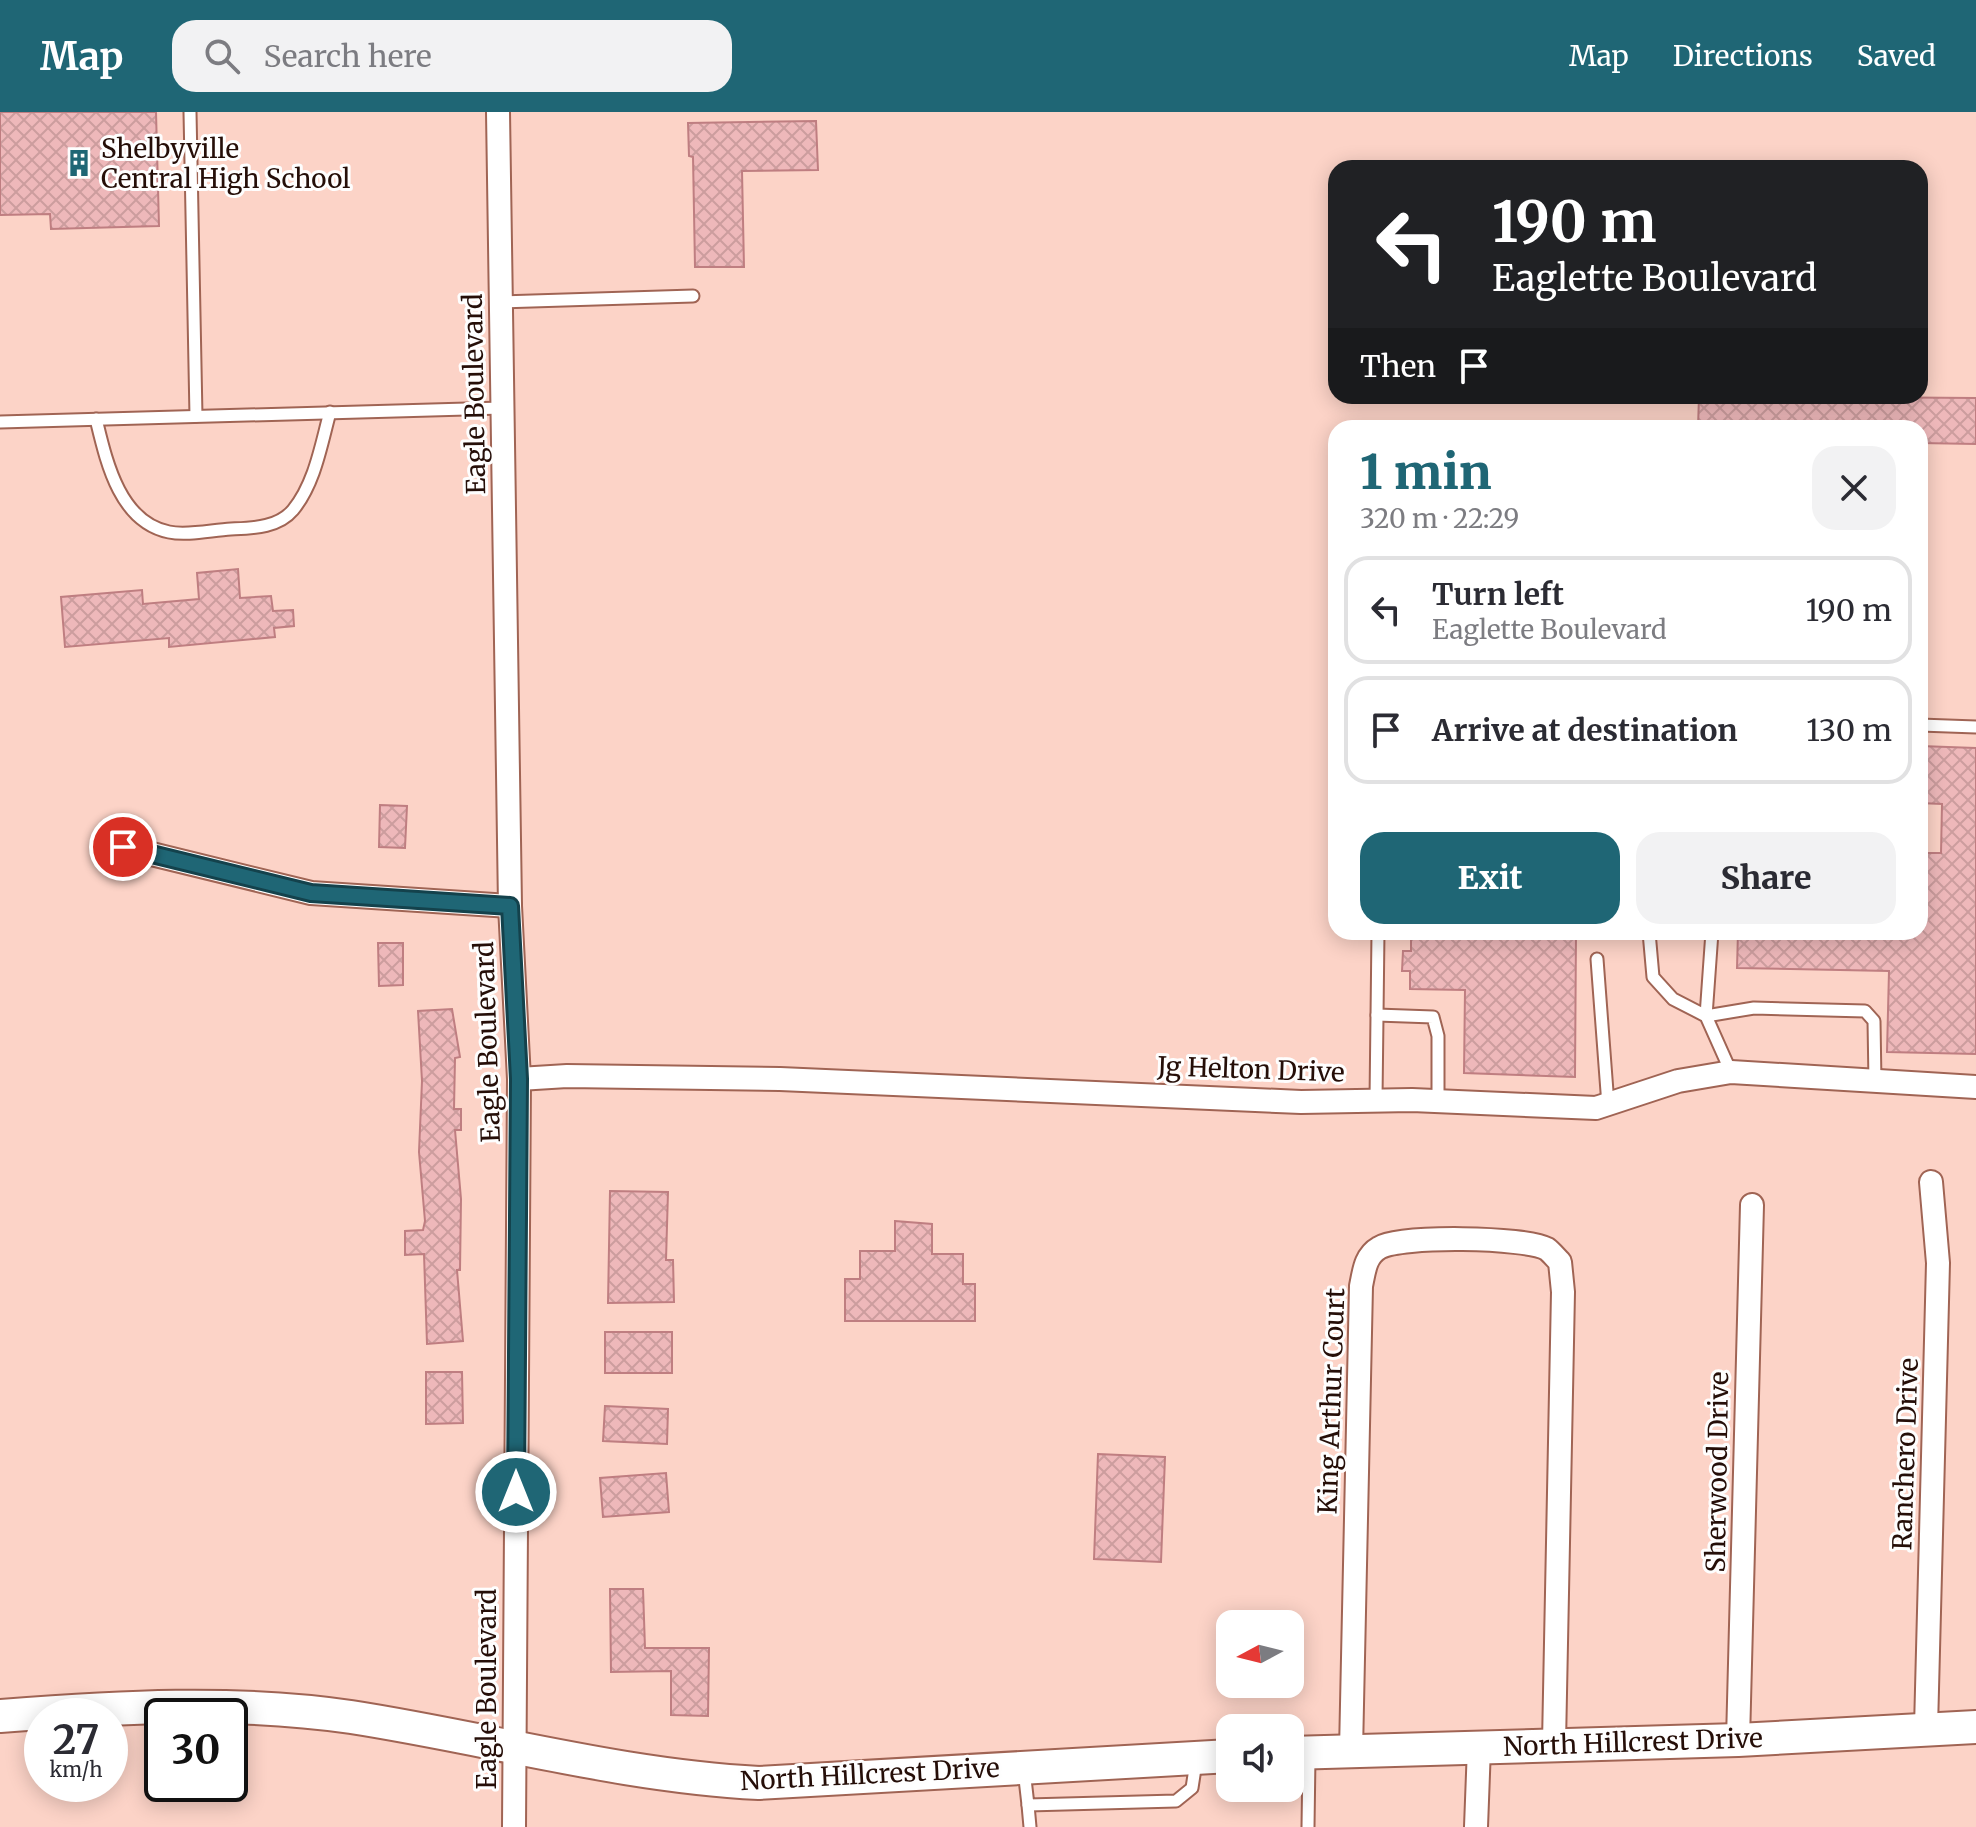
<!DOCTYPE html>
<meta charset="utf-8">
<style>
body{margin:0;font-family:Merriweather,serif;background:#f2f2f3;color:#2b2b33;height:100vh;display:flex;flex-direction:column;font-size:30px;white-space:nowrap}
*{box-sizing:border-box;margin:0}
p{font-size:26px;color:#7c7c81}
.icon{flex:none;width:44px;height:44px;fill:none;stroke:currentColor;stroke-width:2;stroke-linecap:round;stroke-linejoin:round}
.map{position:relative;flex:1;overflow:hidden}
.drawer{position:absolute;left:1328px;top:308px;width:600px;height:520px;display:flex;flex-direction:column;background:#fff;border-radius:24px;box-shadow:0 4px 20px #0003}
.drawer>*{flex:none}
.top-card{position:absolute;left:1328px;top:48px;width:600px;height:244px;border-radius:24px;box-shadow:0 4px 20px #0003;background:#202124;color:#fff;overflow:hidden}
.needle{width:52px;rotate:263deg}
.controls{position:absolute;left:1216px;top:1498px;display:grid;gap:16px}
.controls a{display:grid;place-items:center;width:88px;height:88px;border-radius:16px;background:#fff;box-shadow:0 4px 20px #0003;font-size:40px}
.speed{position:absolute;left:24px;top:1586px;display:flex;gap:16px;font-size:40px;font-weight:700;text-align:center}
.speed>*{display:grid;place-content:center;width:104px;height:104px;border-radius:50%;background:#fff;box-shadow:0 4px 20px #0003;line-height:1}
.speed small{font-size:20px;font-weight:400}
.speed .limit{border:4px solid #111;border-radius:12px;background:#fff;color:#111}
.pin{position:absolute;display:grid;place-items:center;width:68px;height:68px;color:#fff;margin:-34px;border:4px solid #fff;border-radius:50%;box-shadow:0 2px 8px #0007}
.me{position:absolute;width:88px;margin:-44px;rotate:0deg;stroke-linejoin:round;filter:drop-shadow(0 0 6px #0008)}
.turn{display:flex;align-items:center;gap:28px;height:168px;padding:0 32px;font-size:36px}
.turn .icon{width:104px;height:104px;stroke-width:2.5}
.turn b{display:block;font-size:56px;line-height:68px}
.then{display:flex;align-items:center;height:76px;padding:0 32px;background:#0003;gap:16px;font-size:30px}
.round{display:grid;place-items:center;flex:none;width:84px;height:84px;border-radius:24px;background:#f2f2f3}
.headline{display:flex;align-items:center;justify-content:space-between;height:136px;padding:0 32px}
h1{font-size:48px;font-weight:800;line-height:60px;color:#1f6675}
.action{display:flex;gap:16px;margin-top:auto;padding:16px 32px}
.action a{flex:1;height:92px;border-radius:24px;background:#1f6675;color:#fff;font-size:32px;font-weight:800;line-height:92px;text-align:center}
.action a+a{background:#f2f2f3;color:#2b2b33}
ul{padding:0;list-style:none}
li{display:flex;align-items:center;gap:24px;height:108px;margin:0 16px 12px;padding:0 16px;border:4px solid #e1e1e2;border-radius:24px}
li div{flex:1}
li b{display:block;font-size:30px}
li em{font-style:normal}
header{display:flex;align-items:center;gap:48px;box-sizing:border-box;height:112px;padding:0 40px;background:#1f6675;color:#fff}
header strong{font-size:38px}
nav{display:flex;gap:44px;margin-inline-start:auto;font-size:28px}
.search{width:560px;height:72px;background:#f2f2f3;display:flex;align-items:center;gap:20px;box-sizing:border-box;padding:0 28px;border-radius:24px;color:#7c7c81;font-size:30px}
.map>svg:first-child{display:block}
.building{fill:url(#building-cross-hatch);stroke:#bf7e81;stroke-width:2}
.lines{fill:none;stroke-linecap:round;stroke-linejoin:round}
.lane-casing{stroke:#a06454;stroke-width:15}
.street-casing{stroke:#a06454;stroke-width:26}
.secondary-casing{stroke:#a06454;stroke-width:36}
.lane{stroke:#fff;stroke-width:11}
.street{stroke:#fff;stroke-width:22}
.secondary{stroke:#fff;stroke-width:32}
.route-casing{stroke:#14424c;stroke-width:20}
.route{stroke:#1f6675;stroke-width:14}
.labels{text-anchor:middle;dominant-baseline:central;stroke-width:6;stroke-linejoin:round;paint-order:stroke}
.poi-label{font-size:26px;fill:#250e08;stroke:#fefefe;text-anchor:start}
.street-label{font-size:26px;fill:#250e08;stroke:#fefefe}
</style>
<header>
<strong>Map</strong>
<div class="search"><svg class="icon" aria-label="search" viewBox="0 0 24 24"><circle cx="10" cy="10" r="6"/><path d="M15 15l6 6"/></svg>Search here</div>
<nav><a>Map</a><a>Directions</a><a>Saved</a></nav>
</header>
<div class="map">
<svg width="1976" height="1715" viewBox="0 0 1976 1715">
<defs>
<pattern id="building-cross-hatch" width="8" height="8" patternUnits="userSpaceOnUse" patternTransform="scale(2)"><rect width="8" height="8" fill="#eeb8ba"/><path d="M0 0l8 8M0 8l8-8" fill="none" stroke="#cc9d9e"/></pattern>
</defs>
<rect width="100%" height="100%" fill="#fcd3c7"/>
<g class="building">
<path d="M0,0H156L159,114L51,117L50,102L0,103Z"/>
<path d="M816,9L818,58L742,59L744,155H695L693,45L689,44L688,11Z"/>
<path d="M1699,284L1976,286V332L1920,331V316H1698Z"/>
<path d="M238,457L240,486L271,484L273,499L293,498L294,514L274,516L275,525L169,535V526L65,535L61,485L142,478L143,492L199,487L197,461Z"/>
<path d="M1920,634L1976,636V942L1887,940L1889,859L1737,856L1738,820H1920V741H1941L1942,692L1920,691Z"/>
<path d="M380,693L407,694L405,736L379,735Z"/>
<path d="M1411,820H1576L1575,965L1464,961L1465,878L1410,877V859H1402L1403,839H1411Z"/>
<path d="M378,831H403V873L379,874Z"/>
<path d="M452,897L460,945L455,946L454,997H461V1018H455L461,1087L460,1158H457L463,1229L427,1232L424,1142L405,1143V1119L423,1118L425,1109L419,1040L422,969L418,899Z"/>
<path d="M610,1079L668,1080L666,1148H673L674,1190L608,1191Z"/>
<path d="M895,1109L932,1112V1142H963V1172H975V1209H845V1167H860V1139H895Z"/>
<rect x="605" y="1220" width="67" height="41"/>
<path d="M426,1260H462L463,1311L426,1312Z"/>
<path d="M605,1294L668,1297L667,1332L603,1329Z"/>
<path d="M1098,1342L1165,1345L1161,1450L1094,1447Z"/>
<path d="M666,1361L669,1400L603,1405L600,1366Z"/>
<path d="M610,1477H643L645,1536H709L708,1604L671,1603V1559L611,1560Z"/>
</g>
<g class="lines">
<g class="lane-casing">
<g id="lane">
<path d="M190,0L196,304"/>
<path d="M500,190L693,184"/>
<path d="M96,307C106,348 119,410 169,420C187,424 212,418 231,417C252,416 278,416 293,398C315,371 321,333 330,300"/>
<path d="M0,310L502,296"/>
<path d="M1920,613L1976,615"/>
<path d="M1649,820L1653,865L1673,887L1706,904L1731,960"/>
<path d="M1712,820L1706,904L1754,896L1865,899L1874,909L1875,970"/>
<path d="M1597,847L1608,993"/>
<path d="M1377,903L1433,905L1438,924V989"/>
<path d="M1376,988L1378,820"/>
<path d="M1024,1658L1028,1693L1176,1689L1192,1676L1196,1650"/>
<path d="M1028,1693L1030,1715"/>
<path d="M1308,1715L1309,1645"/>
</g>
</g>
<g class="street-casing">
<g id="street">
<path d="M498,0L510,794L519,967L514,1715"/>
<path d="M123,735L311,781L510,794"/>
<path d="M519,967L567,964L780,967L1301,990L1412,988L1596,996L1678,969L1731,960L1976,975"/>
<path d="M1926,1616L1938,1151L1931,1070"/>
<path d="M1738,1628L1752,1093"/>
<path d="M1351,1639L1361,1174C1364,1160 1365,1144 1379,1136C1400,1123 1525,1125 1547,1137C1551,1140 1556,1146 1560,1150L1563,1180L1554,1631"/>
<path d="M1476,1715L1479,1635"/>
</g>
</g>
<g class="secondary-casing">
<g id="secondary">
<path d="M0,1604C117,1595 235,1588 351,1605C487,1626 621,1664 759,1671L1230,1644"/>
<path d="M1290,1641L1738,1628L1976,1615"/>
</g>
</g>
<use href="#lane" class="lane"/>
<use href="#street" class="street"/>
<use href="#secondary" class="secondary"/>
</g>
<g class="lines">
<g class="route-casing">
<path id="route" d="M123,735L311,781L510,794L519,967L516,1380"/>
</g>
<use href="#route" class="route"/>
</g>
<defs>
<g id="building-bare" transform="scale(2.16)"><path d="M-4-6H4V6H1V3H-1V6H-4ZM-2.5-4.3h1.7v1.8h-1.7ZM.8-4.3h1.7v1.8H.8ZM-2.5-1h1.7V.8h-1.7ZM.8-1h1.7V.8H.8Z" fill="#1f6675" stroke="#fefefe" stroke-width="2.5" paint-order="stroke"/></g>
</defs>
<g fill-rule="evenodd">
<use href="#building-bare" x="79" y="51"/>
</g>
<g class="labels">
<g class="poi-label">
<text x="101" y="36">Shelbyville<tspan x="101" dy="30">Central High School</tspan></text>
</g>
<g class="street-label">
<text transform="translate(474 282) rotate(-91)">Eagle Boulevard</text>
<text transform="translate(487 930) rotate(-92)">Eagle Boulevard</text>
<text transform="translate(1251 957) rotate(2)">Jg Helton Drive</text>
<text transform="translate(1331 1289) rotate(-88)">King Arthur Court</text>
<text transform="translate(1905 1342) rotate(-88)">Ranchero Drive</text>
<text transform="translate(1717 1360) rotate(-89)">Sherwood Drive</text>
<text transform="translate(486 1577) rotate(-90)">Eagle Boulevard</text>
<text transform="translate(1633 1630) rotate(-2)">North Hillcrest Drive</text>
<text transform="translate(870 1662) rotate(-3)">North Hillcrest Drive</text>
</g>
</g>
</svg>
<div class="controls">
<a><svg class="needle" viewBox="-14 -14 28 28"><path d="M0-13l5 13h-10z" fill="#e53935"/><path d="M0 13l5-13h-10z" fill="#7c7c81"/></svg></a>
<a><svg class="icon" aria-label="sound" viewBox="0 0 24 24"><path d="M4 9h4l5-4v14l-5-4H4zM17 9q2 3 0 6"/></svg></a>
</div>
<div class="speed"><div>27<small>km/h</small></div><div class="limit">30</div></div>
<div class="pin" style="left:123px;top:735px;background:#d93025"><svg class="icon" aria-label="arrive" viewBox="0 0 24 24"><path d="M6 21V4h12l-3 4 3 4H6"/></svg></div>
<svg class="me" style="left:516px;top:1380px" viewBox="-20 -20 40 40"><circle r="17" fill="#1f6675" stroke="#fff" stroke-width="3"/><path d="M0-11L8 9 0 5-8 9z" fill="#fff"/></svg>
<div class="top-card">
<div class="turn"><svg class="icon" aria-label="left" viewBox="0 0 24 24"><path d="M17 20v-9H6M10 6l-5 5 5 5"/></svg><div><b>190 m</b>Eaglette Boulevard</div></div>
<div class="then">Then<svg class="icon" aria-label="arrive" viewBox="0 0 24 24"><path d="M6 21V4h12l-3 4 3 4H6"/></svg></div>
</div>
<section class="drawer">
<div class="headline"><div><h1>1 min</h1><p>320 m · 22:29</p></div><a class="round"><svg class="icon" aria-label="close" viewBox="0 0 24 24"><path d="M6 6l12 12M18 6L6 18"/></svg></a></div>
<ul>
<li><svg class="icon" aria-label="left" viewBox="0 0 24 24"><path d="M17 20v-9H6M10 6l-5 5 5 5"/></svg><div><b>Turn left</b><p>Eaglette Boulevard</p></div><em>190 m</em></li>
<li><svg class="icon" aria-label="arrive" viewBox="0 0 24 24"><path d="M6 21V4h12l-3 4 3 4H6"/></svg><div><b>Arrive at destination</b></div><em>130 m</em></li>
</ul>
<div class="action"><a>Exit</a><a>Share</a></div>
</section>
</div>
